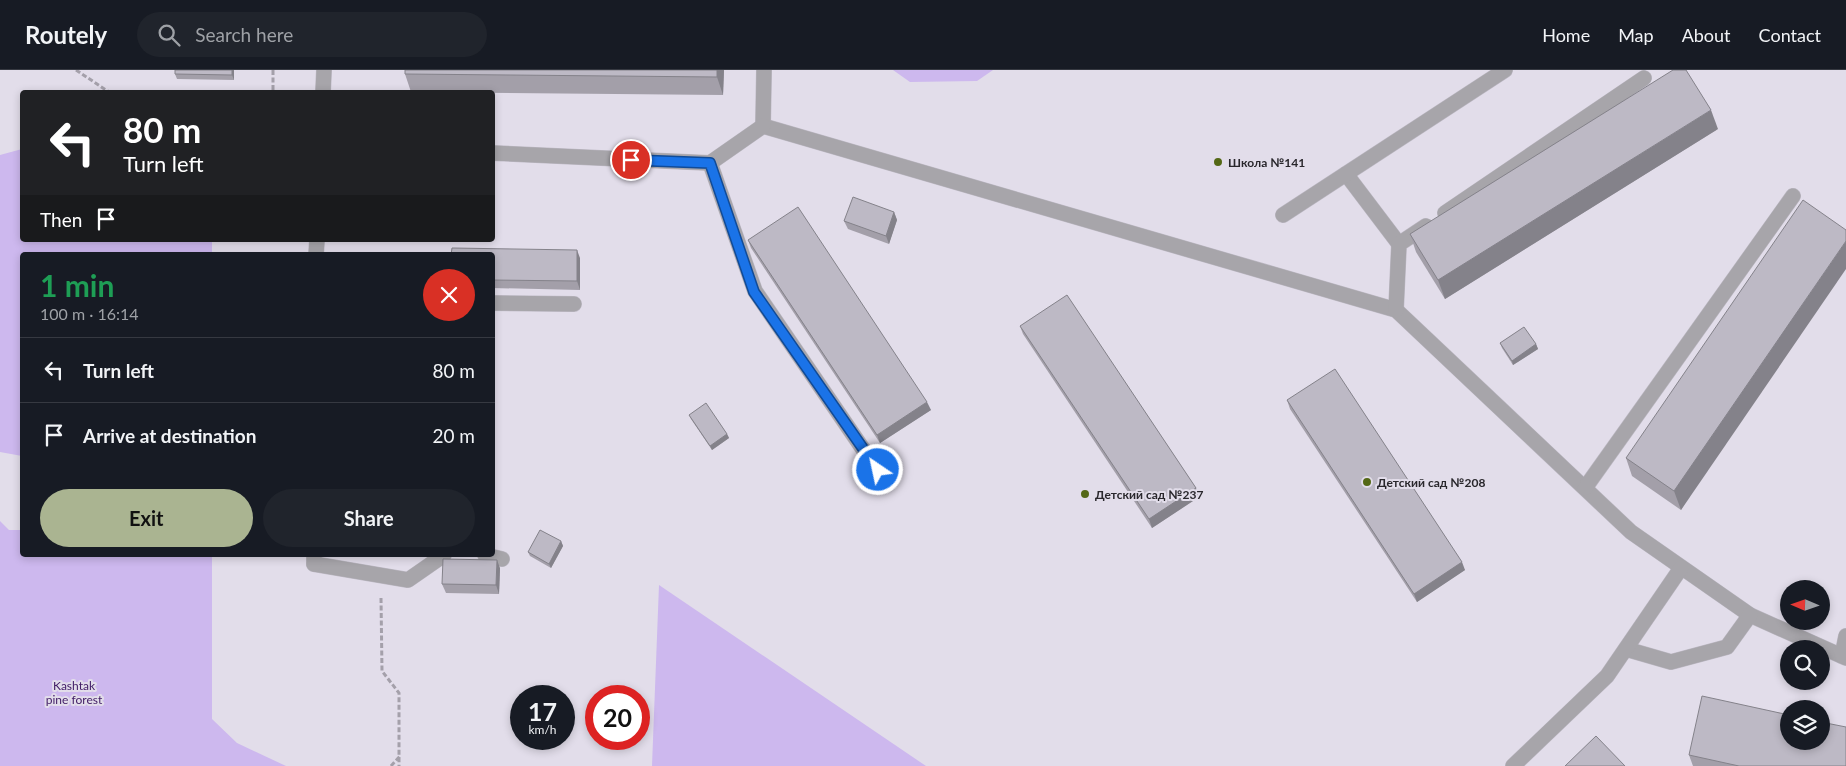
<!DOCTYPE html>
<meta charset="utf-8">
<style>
body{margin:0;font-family:Lato,sans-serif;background:#20242c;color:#f1f3f6;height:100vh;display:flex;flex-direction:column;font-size:19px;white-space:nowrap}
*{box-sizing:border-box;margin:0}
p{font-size:16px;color:#9ea1a6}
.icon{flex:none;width:28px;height:28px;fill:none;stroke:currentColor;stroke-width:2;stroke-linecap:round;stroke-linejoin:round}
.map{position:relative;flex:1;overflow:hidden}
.drawer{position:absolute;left:20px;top:182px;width:475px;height:305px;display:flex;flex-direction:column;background:#171b24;border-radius:5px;box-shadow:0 2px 8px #0003}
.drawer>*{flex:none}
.top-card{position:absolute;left:20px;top:20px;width:475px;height:152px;border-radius:5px;box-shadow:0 2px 8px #0003;background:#202124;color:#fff;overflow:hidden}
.needle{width:32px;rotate:272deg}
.fabs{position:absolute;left:1780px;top:510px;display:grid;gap:10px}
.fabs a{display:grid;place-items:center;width:50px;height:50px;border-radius:50%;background:#171b24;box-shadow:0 2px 8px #0003;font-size:25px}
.speed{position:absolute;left:510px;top:615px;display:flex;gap:10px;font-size:25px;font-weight:700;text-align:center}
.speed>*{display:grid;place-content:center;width:65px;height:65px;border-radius:50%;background:#171b24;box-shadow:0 2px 8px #0003;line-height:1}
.speed small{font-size:12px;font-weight:400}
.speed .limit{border:8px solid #d22;background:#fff;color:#111}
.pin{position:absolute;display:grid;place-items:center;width:42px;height:42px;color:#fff;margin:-21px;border:2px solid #fff;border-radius:50%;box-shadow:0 1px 5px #0007}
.me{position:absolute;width:55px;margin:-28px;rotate:326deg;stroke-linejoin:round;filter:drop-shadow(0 0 4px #0008)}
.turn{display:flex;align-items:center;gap:18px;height:105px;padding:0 20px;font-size:22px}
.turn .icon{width:65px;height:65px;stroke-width:2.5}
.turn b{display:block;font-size:35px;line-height:42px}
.then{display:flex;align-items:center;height:48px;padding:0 20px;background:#0003;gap:10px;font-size:19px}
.round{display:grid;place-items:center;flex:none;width:52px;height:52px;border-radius:26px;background:#20242c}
.overview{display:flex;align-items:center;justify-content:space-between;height:85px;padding:0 20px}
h1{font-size:30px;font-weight:700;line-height:38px;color:#1e9e55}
.primary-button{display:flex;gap:10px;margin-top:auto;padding:10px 20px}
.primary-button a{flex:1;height:58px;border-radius:30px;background:#aab491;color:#111;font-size:20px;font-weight:700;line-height:58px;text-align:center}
.primary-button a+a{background:#20242c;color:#f1f3f6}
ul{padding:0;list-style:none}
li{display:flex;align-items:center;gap:15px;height:65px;padding:0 20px;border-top:1px solid #363941}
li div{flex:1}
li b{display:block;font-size:19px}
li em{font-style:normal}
header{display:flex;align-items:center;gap:30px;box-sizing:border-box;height:70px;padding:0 25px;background:#171b24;border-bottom:1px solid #363941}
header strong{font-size:24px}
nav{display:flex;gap:28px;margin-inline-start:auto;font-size:18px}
.search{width:350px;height:45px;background:#20242c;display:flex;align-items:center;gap:12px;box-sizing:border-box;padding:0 18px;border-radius:28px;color:#9ea1a6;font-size:19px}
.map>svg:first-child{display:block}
.green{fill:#cdb8ee}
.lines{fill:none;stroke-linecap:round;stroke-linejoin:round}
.service-casing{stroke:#bdb9c4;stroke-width:16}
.minor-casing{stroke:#bdb9c4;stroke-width:16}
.path{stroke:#a4a0aa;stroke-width:3;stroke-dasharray:5 2.5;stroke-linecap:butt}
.service{stroke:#a7a5aa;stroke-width:15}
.minor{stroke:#a7a5aa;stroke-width:15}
.wall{fill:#a39fa9}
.shaded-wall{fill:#84828a}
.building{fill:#bdb9c5;stroke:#84828a}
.route-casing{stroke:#114b97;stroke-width:12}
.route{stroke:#1a73e8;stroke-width:9}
.poi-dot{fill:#546816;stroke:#e2ddea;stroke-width:2}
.labels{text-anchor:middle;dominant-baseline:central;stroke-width:4;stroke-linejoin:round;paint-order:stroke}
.poi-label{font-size:12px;font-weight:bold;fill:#29272c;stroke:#e2ddea;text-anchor:start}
.park-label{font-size:12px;fill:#442068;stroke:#e2ddea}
</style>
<header>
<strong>Routely</strong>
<div class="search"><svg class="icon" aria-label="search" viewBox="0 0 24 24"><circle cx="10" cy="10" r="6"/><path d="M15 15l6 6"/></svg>Search here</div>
<nav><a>Home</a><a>Map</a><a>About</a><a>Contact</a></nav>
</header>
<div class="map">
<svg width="1846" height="696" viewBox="0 0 1846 696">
<rect width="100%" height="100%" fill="#e2ddea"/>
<g class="green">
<path d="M893,0H993L977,11L910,12Z"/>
<path d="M22,79V170H212V185H22V386L0,382V85Z"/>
<path d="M0,451L9,460H22V485H212V649L237,673L286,696H0Z"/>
<path d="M659,515L926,696H652Z"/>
</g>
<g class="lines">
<g class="service-casing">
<g id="service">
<path d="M764,0L763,56L1396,240L1631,462L1750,545L1846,588"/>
<path d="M492,83L710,93L763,56"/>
<path d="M710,93L755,221L878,401"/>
<path d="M1346,104L1399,174"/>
<path d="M1445,143L1644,8"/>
<path d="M1283,145L1505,0"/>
<path d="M492,233L574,234"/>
<path d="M1396,240L1399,174L1426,156"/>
<path d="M1585,418L1793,126"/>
<path d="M485,485L502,489"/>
<path d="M314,494L408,510L444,485"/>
<path d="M1626,579L1671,592L1727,577L1750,545"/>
<path d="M1842,586L1846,566"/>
<path d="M1513,696L1607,606L1681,498"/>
</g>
</g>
<g class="minor-casing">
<g id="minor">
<path d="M323,22L324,0"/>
<path d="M316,185L317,170"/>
<path d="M314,494V485"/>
</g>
</g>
<g class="path">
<path d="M76,0L109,22"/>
<path d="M273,0V22"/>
<path d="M381,528L382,601L399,623V696"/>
<path d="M391,696L400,686"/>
</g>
<use href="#service" class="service"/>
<use href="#minor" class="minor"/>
</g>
<g class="wall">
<path d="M175,0H234V10L177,9L175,4Z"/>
<path d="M724,0L723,25L411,22L405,4Z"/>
<path d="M1718,59L1445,229L1416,182L1410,164Z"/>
<path d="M894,142L897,150L889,174L848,159L844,151Z"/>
<path d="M1846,160L1681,440L1632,406L1626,388Z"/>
<path d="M748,170L931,340L880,373L751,178Z"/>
<path d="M492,185L580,188V220L492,218Z"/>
<path d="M1020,256L1196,418L1199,427L1152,458L1023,264Z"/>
<path d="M1500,273L1536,274L1538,279L1513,295L1502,278Z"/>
<path d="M1287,330L1465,500L1417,532L1290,339Z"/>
<path d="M689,345L727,364L729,368L712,380L691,349Z"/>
<path d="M561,471L563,476L551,498L530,486L528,482Z"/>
<path d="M500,498L499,524L446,523L442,514Z"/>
<path d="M1689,685L1846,696H1693Z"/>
</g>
<g class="shaded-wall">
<path d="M232,0H234V10L232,5Z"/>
<path d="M717,0H724L723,25L717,7Z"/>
<path d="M1711,40L1718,59L1445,229L1438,210Z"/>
<path d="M894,142L897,150L889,174L886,166Z"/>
<path d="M1846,171V199L1681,440L1674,421Z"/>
<path d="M577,180L580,188V220L577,211Z"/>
<path d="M1536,274L1538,279L1513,295L1512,291Z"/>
<path d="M927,332L931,340L880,373L877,365Z"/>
<path d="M727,364L729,368L712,380L710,376Z"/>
<path d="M1196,418L1199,427L1152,458L1149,449Z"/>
<path d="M561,471L563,476L551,498L549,494Z"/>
<path d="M497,490L500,498L499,524L496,515Z"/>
<path d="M1462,492L1465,500L1417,532L1414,524Z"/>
</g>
<g class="building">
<path d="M175,0H232V5L175,4Z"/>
<path d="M405,0H717V7L405,4Z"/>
<path d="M1673,0H1686L1711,40L1438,210L1410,164Z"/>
<path d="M853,127L894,142L886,166L844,151Z"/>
<path d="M1803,130L1846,160V171L1674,421L1626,388Z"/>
<path d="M798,137L927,332L877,365L748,170Z"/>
<path d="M452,178L577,180V211L492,210V185H451Z"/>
<path d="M1067,225L1196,418L1149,449L1020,256Z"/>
<path d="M1524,257L1536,274L1512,291L1500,273Z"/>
<path d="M1335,299L1462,492L1414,524L1287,330Z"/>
<path d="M706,333L727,364L710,376L689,345Z"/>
<path d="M540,460L561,471L549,494L528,482Z"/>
<path d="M443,489L497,490L496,515L442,514Z"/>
<path d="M1702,626L1789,645V671H1821V652L1846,657V696H1739L1689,685Z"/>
<path d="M1596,666L1625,696H1565Z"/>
</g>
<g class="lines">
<g class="route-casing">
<path id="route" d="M631,90L710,93L754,222L878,400"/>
</g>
<use href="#route" class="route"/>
</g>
<g class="poi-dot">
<circle cx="1218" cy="92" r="5"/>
<circle cx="1367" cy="412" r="5"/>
<circle cx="1085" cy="424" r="5"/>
</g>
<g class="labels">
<g class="poi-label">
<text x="1228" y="92">Школа №141</text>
<text x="1377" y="412">Детский сад №208</text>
<text x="1095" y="424">Детский сад №237</text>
</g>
<g class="park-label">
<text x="74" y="615">Kashtak<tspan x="74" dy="14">pine forest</tspan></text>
</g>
</g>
</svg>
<div class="fabs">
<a><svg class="needle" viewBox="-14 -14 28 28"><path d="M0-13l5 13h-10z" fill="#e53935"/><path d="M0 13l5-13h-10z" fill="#9ea1a6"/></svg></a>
<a><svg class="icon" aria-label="search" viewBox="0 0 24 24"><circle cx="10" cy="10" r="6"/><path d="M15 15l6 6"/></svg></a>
<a><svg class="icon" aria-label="layers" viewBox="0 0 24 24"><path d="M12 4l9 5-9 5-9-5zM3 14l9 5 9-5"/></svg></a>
</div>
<div class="speed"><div>17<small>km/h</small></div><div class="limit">20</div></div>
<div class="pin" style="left:631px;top:90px;background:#d93025"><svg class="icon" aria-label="arrive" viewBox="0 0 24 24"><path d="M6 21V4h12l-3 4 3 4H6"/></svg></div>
<svg class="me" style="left:878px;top:400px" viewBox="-20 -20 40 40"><circle r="17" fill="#1a73e8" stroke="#fff" stroke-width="3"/><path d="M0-11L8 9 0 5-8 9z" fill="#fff"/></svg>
<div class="top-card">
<div class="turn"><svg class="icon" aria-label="left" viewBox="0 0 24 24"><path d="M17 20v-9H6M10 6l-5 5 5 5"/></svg><div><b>80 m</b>Turn left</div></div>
<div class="then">Then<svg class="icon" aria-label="arrive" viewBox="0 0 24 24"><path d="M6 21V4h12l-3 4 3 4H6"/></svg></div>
</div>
<section class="drawer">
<div class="overview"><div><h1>1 min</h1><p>100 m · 16:14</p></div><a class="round" style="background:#d93025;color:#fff"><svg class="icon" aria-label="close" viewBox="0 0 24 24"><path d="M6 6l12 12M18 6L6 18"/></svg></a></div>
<ul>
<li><svg class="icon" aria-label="left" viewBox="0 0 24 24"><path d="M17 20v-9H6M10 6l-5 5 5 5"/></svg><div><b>Turn left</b></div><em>80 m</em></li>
<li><svg class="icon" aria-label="arrive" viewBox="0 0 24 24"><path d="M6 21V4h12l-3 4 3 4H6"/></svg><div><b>Arrive at destination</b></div><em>20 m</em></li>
</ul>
<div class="primary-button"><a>Exit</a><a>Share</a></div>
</section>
</div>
